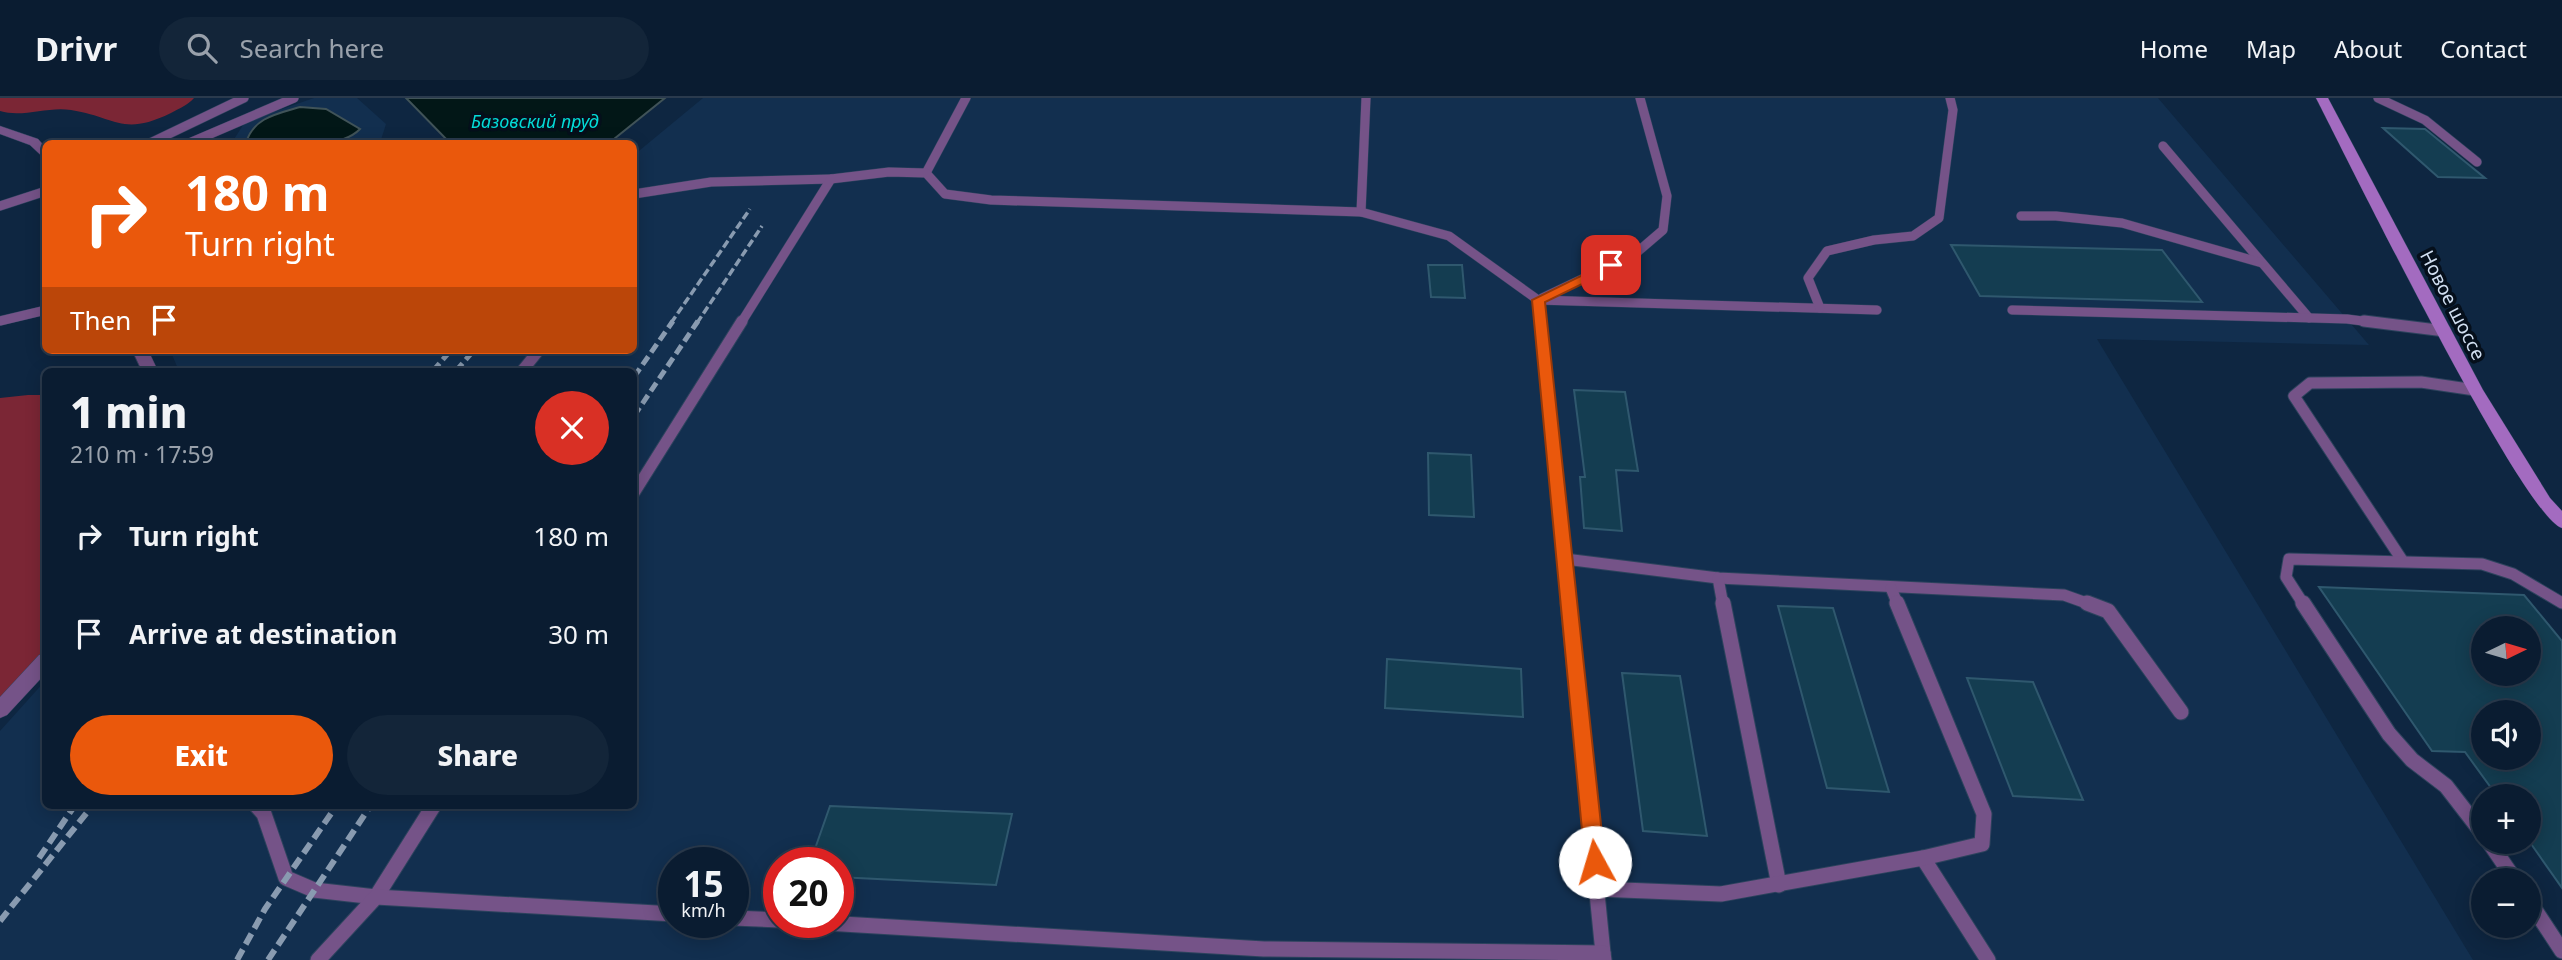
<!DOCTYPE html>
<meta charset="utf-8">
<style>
body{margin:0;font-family:"Noto Sans",sans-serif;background:#132539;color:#f1f3f6;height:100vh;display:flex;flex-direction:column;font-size:26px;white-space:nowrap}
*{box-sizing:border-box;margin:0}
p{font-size:23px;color:#99a1ab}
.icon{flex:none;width:38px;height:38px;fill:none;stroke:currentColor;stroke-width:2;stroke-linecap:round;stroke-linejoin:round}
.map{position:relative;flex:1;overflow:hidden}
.drawer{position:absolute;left:42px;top:270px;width:595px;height:441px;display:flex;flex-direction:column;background:#0a1c31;border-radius:10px;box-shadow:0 4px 18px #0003,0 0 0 2px #2a3a4d}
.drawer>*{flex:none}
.banner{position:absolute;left:42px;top:42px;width:595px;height:214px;border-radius:10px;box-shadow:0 4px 18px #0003,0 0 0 2px #2a3a4d;background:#ea580c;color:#fff;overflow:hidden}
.needle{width:46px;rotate:85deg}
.controls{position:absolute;left:2471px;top:518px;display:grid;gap:14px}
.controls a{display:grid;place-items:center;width:70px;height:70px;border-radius:50%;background:#0a1c31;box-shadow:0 4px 18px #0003,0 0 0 2px #2a3a4d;font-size:35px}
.speed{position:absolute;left:658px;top:749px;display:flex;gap:14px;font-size:35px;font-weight:700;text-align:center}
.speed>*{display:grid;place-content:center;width:91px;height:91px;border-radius:50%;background:#0a1c31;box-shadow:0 4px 18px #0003,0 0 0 2px #2a3a4d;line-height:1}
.speed small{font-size:18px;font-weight:400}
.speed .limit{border:10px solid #d22;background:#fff;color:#111}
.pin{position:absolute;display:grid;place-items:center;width:60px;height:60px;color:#fff;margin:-30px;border-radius:14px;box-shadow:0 4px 10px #0006}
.me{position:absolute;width:77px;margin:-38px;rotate:354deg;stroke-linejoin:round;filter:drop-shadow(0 0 5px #0008)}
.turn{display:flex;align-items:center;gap:24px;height:147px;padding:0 28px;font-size:32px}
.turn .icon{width:91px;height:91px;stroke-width:2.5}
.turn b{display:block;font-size:49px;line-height:60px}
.then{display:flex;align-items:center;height:66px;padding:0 28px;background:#0003;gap:14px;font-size:26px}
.round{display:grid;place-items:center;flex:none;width:74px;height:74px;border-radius:37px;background:#132539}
.overview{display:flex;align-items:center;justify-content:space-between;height:119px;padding:0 28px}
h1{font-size:42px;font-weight:800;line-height:52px}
.button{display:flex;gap:14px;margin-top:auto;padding:14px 28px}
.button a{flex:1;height:80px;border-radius:42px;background:#ea580c;color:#fff;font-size:28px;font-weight:800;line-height:80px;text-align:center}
.button a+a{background:#132539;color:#f1f3f6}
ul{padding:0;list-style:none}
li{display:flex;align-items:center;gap:21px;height:98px;padding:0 28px}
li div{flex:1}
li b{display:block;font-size:26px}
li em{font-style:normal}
header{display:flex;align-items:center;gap:42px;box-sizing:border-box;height:98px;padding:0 35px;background:#0a1c31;border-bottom:2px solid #2a3a4d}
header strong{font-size:33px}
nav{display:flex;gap:38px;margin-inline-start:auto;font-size:24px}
.search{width:490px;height:63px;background:#132539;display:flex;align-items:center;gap:18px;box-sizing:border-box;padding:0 24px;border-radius:38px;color:#99a1ab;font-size:26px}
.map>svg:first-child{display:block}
.built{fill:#122f4f;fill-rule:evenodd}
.green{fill:#7b2635}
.water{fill:#021717;stroke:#405358;stroke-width:2}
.building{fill:#143d51;stroke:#2f586e;stroke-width:2;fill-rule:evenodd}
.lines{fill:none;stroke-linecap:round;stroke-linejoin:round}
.lane-far2-casing{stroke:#2d435d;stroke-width:10}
.lane-far1-casing{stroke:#2d435d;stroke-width:13}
.lane-casing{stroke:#2d435d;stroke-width:17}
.street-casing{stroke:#2d435d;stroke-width:1}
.secondary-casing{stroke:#2d435d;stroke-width:1}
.lane-far2{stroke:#755388;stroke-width:9}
.lane-far1{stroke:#755388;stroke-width:11}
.lane{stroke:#755388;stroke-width:15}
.street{fill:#755388;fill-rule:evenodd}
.secondary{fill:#a36bc0;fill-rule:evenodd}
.rail-far2{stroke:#899bb0;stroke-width:3.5;stroke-dasharray:8 3.5;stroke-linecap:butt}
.rail-far1{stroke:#899bb0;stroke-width:5;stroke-dasharray:10 5;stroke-linecap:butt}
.rail{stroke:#899bb0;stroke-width:6;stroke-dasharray:12 6;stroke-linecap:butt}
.route{fill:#ea580c;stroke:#983908;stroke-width:2}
.labels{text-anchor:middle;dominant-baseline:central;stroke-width:7;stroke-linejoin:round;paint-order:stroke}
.far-water-label{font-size:18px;font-style:italic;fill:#03dbd8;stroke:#050f1b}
.street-label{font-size:19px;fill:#d0def0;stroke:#050f1b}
</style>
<header>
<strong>Drivr</strong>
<div class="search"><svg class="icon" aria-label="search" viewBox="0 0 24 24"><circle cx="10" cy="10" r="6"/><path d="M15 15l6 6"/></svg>Search here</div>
<nav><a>Home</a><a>Map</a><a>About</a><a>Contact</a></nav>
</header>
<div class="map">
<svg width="2562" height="862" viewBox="0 0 2562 862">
<rect width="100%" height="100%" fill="#0e2641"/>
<g class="built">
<path d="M314,0H357L386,26L380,45L231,46L245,24Z"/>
<path d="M703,0H2158L2369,247L2097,241L2473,862H0V633L45,583L46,707H634V273H179L170,252H634V57ZM674,765H733V824H674ZM779,765H838V824H779Z"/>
</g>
<g class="green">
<path d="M194,0C188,7 180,10 171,15C122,39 116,19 71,12C48,8 23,20 0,13V0Z"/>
<path d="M28,297H45V554L0,606V300Z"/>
</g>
<g class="water">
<path d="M406,0H665L609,45L451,46Z"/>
<path d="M300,9L326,11L360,31C338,54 277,46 246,45C253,20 276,16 300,9Z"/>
</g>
<g class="building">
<path d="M2383,30L2425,31L2485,80L2438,79Z"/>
<path d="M1951,147L2162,152L2202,204L1980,198Z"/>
<path d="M1428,167H1462L1465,200L1431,199Z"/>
<path d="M1574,292L1625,294L1638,373L1616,372L1622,433L1584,430L1580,379H1585Z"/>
<path d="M1428,355L1471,357L1474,419L1429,417Z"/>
<path d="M2319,489L2524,497L2562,543V790L2529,743V698H2497L2465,654L2432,653ZM2483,530H2529V576H2483ZM2483,614H2529V660H2483Z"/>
<path d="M1778,508L1833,510L1889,694L1827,690Z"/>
<path d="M1387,561L1521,571L1523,619L1385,610Z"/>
<path d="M1622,575L1680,578L1707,738L1643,733Z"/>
<path d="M1967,580L2033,584L2083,702L2013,698Z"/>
<path d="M830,708L1012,716L996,787L838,779V765H810Z"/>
</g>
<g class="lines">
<g class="lane-far2-casing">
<g id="lane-far2">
<path d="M2378,0L2425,22L2477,64"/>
<path d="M148,46L244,0"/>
<path d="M187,46L294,0"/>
<path d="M2163,48L2309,220"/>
<path d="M926,75L966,0"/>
<path d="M634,96L711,84L831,81"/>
<path d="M0,108L46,93"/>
<path d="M1361,114L1366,0"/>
<path d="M2021,118H2056L2122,125L2262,165"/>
<path d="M1542,200L1635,156L1663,132L1667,98L1640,0"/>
<path d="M1538,202L1877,212"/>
<path d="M1820,210L1808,180L1827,153L1874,142L1913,138L1939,120L1953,12L1950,0"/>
<path d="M2012,212L2347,221L2378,225"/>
<path d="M0,223L46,212"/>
<path d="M741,225L831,81L889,74L926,75L945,96L991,102L1361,114L1449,138L1538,202L1540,225"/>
</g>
</g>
<g class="lane-far1-casing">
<g id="lane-far1">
<path d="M1540,223L1568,507"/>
<path d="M2364,223L2445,233"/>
<path d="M522,273L539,252"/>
<path d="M634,395L742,223"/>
<path d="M1565,461L1718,480L2064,497L2092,507"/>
<path d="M2402,462L2294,298L2310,285L2421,284L2475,292"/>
<path d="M1718,480L1723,507"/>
<path d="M1891,490L1898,507"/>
<path d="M2304,507L2286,479L2289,461L2482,466L2513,476L2562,505"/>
</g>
</g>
<g class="lane-casing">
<g id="lane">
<path d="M1568,505L1603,855"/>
<path d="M1723,505L1779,787"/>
<path d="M2087,505L2108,513L2181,614"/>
<path d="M2303,505L2389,636L2412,662L2446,688L2483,736"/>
<path d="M256,707L264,716L286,780L314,792L376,799L434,707"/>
<path d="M2489,744L2515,782"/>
<path d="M1923,760L1988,862"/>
<path d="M1598,791L1721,796L1923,760L1982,746L1984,716L1897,505"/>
<path d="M2529,803L2562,853"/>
<path d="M733,820L779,822"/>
<path d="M809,824L1264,851L1603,855L1604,862"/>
<path d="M318,862L376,799L674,816"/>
</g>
</g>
<g class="street-casing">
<g id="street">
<path d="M0,28L38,41L46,50V62L30,47L0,36Z"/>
<path d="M132,252H148L158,273H142Z"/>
<path d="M46,555V575L7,617L0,620V599L39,557Z"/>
</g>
</g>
<g class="secondary-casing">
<path id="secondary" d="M2316,0H2328L2483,292L2550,400L2562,413V430C2523,419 2346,58 2316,0Z"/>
</g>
<use href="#lane-far2" class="lane-far2"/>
<use href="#lane-far1" class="lane-far1"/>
<use href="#lane" class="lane"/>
<use href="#street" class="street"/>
<use href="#secondary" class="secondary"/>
<g class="rail-far2">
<path d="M671,225L750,111"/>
<path d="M697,225L762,128"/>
</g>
<g class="rail-far1">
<path d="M433,273L451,252"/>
<path d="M456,273L474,252"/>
<path d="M634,279L673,223"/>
<path d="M634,318L698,223"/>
</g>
<g class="rail">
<path d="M39,760L75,707"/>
<path d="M0,823L93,707"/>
<path d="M237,862L265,811L337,707"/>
<path d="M268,862L371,707"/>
</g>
</g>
<path class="route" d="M1611,163L1615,165V170L1545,204L1605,764L1602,770L1595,772L1588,770L1585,764L1532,202Z"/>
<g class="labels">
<g class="far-water-label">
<text x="535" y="23">Базовский пруд</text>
</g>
<g class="street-label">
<text transform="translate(2453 207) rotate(63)">Новое шоссе</text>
</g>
</g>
</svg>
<div class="controls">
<a><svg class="needle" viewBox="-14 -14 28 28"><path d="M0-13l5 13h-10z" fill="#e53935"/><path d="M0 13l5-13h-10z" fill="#99a1ab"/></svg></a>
<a><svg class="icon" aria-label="sound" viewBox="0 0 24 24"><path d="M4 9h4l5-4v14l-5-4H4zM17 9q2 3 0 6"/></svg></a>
<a>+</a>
<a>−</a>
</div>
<div class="speed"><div>15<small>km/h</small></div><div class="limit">20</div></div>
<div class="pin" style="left:1611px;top:167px;background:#d93025"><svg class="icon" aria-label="arrive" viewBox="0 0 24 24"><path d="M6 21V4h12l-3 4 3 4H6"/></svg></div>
<svg class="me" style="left:1595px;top:764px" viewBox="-20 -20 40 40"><circle r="19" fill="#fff"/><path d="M0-13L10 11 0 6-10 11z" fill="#ea580c"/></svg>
<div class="banner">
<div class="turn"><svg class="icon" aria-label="right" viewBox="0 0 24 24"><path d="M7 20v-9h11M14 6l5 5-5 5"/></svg><div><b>180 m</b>Turn right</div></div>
<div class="then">Then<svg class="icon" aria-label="arrive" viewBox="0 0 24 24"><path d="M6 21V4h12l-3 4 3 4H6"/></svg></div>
</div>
<section class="drawer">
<div class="overview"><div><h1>1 min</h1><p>210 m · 17:59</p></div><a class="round" style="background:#d93025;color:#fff"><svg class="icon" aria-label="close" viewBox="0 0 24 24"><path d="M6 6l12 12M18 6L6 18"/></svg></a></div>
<ul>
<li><svg class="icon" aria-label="right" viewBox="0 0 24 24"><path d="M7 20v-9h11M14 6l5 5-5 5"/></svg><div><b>Turn right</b></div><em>180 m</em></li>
<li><svg class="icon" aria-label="arrive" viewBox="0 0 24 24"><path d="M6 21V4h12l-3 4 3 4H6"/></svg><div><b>Arrive at destination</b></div><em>30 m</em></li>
</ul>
<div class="button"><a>Exit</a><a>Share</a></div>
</section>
</div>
